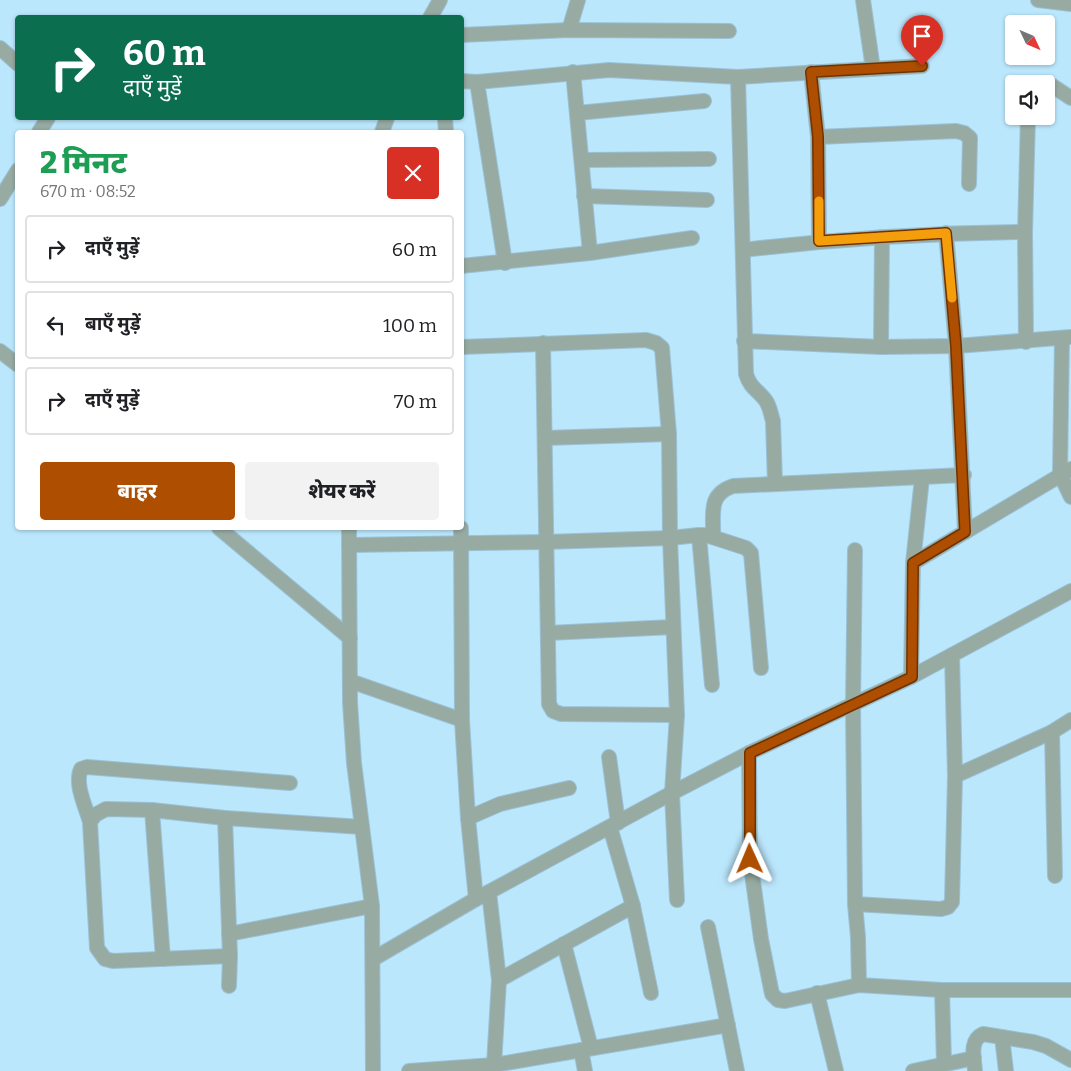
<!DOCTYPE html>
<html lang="hi">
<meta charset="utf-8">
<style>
body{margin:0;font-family:Bitter,"Noto Sans Devanagari",serif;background:#f2f2f2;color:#202124;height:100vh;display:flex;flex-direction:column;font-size:19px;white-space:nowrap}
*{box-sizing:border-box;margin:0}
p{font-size:16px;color:#757577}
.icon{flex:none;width:28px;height:28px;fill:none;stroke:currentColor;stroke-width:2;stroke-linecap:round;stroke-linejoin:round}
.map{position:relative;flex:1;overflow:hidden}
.side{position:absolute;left:15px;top:130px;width:449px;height:400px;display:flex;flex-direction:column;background:#fff;border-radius:5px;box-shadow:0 1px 4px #0004}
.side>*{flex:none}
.top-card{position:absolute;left:15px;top:15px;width:449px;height:105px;border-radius:5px;box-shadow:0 1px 4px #0004;background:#0b6e4f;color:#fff;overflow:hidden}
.needle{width:32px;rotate:134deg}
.controls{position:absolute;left:1005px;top:15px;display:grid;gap:10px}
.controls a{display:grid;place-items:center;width:50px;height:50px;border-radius:5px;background:#fff;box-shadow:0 1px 4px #0004;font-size:25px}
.pin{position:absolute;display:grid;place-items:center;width:42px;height:42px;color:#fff;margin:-51px -21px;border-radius:50% 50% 50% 0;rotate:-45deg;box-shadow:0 0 5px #0007}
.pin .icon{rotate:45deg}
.me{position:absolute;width:55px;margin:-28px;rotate:359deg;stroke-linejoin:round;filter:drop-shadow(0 0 4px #0008)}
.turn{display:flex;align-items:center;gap:18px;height:105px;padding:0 25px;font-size:22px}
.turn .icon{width:65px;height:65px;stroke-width:2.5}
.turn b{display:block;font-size:35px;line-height:42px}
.round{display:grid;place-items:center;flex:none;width:52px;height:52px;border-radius:5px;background:#f2f2f2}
.overview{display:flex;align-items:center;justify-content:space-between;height:85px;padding:0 25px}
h1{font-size:30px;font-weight:800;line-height:38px;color:#1e9e55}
.action{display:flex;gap:10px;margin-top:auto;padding:10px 25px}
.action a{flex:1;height:58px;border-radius:5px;background:#ad4e00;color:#fff;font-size:20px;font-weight:800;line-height:58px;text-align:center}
.action a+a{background:#f2f2f2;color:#202124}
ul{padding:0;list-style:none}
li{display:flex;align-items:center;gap:15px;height:68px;margin:0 10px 8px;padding:0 15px;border:2px solid #e0e0e0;border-radius:5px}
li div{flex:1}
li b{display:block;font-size:19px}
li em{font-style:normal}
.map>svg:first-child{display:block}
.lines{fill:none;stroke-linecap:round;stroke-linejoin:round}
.minor-casing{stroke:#9ac1d5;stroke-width:16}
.minor{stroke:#97aba3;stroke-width:14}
.route-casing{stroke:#703300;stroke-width:12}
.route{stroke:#ad4e00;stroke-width:9}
.slow{stroke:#f59e0b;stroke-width:9}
</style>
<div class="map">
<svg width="1071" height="1071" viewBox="0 0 1071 1071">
<rect width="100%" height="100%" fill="#bbe7fd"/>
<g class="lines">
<g class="minor-casing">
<g id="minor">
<path d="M863,0L873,69"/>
<path d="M1038,0L1071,4"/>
<path d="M430,18L440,0"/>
<path d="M569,30L578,0"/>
<path d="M461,35L569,30L729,31"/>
<path d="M0,48L18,64"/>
<path d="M573,72L590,253"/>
<path d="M811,72L818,137L819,241"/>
<path d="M461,81L477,82L609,70L738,77"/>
<path d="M477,82L505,263"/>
<path d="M1034,84L1048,83L1071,98"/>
<path d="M577,113L704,101"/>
<path d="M445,118L446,132"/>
<path d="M39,132L48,118"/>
<path d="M382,132L387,118"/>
<path d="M818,137L956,131L964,133L970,138L969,184"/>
<path d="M582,160L709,159"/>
<path d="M584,196L707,200"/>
<path d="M0,199L18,170"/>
<path d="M946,233L956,346L965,532"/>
<path d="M743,250C837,239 931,233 1025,232"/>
<path d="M461,266L590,253L692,238"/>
<path d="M1062,338L1060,474L1071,497"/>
<path d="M744,341L881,347L956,346L1071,337"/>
<path d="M1026,342L1025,232L1028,116"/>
<path d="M543,343L549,704L553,711L561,714L677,715"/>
<path d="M461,347L646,340L656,343L662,348L669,434L670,538L677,715L672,793L677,900"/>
<path d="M881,347L882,237"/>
<path d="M0,351L18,365"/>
<path d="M545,438L669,434"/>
<path d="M775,484L773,421C771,415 770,407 766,401C759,391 750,388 746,374L738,77L922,66"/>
<path d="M219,528L350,638"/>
<path d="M349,528L350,702L354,763L372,906L373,1071"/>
<path d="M461,528L462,720L468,818L476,899"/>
<path d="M699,535L712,685"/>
<path d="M713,537C714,514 707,495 733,486L964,475"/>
<path d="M349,545L545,542L670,538L699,535H706L746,548L751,553L761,668"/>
<path d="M855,550L853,705L855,904L858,937L859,985"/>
<path d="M913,563L1071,469"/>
<path d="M548,633L673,627"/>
<path d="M911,677L913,563L922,478"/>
<path d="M350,681L462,720"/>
<path d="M1052,732L1055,876"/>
<path d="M749,753L750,859L761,939L772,994L778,1000L785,1001L859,985L942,990H1071"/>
<path d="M609,757L618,823"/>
<path d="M955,776L1052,732L1071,720"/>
<path d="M152,810L163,959"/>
<path d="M225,818L230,956L229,986"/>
<path d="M468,818L500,804L569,788"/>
<path d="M90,822C86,807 74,784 81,769L87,767L290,783"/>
<path d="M610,827L633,906L651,993"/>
<path d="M489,892L499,980L494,1065"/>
<path d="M855,904L941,909L948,907L952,902L955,776L952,655"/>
<path d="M708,927L737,1071"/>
<path d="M229,934L372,906"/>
<path d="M564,944L591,1048"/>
<path d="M230,956L113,961L105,959L97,948L90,822L95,815L106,809L152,810L225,818L362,827"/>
<path d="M373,959L476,899L672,793L749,753L911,677L1071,591"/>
<path d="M499,980L633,906"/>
<path d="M942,990L944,1063"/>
<path d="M817,993L836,1071"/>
<path d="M1002,1037L1006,1071"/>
<path d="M581,1050L585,1071"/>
<path d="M409,1071L494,1065L728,1025"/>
<path d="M913,1071L974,1058"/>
<path d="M975,1071C974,1058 969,1040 983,1034L1033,1042L1046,1046L1071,1060"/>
</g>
</g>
<use href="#minor" class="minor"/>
</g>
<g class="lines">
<g class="route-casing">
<path id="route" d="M750,859V753L912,677L913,563L965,532L956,346L946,233L819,241L818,137L811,72L922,66"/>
</g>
<use href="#route" class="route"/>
<path class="slow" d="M819,201V241L946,233L952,298"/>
</g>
</svg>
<div class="controls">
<a><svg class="needle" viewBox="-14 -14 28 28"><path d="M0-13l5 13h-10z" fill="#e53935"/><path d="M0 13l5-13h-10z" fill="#757577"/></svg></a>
<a><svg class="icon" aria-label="sound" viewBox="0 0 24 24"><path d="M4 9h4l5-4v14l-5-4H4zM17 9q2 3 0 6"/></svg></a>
</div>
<div class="pin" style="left:922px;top:66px;background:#d93025"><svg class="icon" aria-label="arrive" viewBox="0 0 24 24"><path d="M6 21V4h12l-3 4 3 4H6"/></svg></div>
<svg class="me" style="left:750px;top:859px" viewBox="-20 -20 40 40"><path d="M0-17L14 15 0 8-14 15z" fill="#ad4e00" stroke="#fff" stroke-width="4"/></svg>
<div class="top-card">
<div class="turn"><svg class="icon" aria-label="right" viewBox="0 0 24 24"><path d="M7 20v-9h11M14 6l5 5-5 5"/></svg><div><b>60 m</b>दाएँ मुड़ें</div></div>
</div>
<section class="side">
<div class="overview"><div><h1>2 मिनट</h1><p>670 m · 08:52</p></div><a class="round" style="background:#d93025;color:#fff"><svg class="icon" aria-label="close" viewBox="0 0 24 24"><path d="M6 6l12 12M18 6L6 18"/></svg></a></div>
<ul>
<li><svg class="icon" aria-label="right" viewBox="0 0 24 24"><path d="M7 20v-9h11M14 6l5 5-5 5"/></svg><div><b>दाएँ मुड़ें</b></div><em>60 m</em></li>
<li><svg class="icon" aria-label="left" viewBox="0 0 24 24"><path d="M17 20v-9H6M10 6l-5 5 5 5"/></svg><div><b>बाएँ मुड़ें</b></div><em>100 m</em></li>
<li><svg class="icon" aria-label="right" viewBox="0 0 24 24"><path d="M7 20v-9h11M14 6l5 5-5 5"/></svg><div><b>दाएँ मुड़ें</b></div><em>70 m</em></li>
</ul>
<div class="action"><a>बाहर</a><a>शेयर करें</a></div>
</section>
</div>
